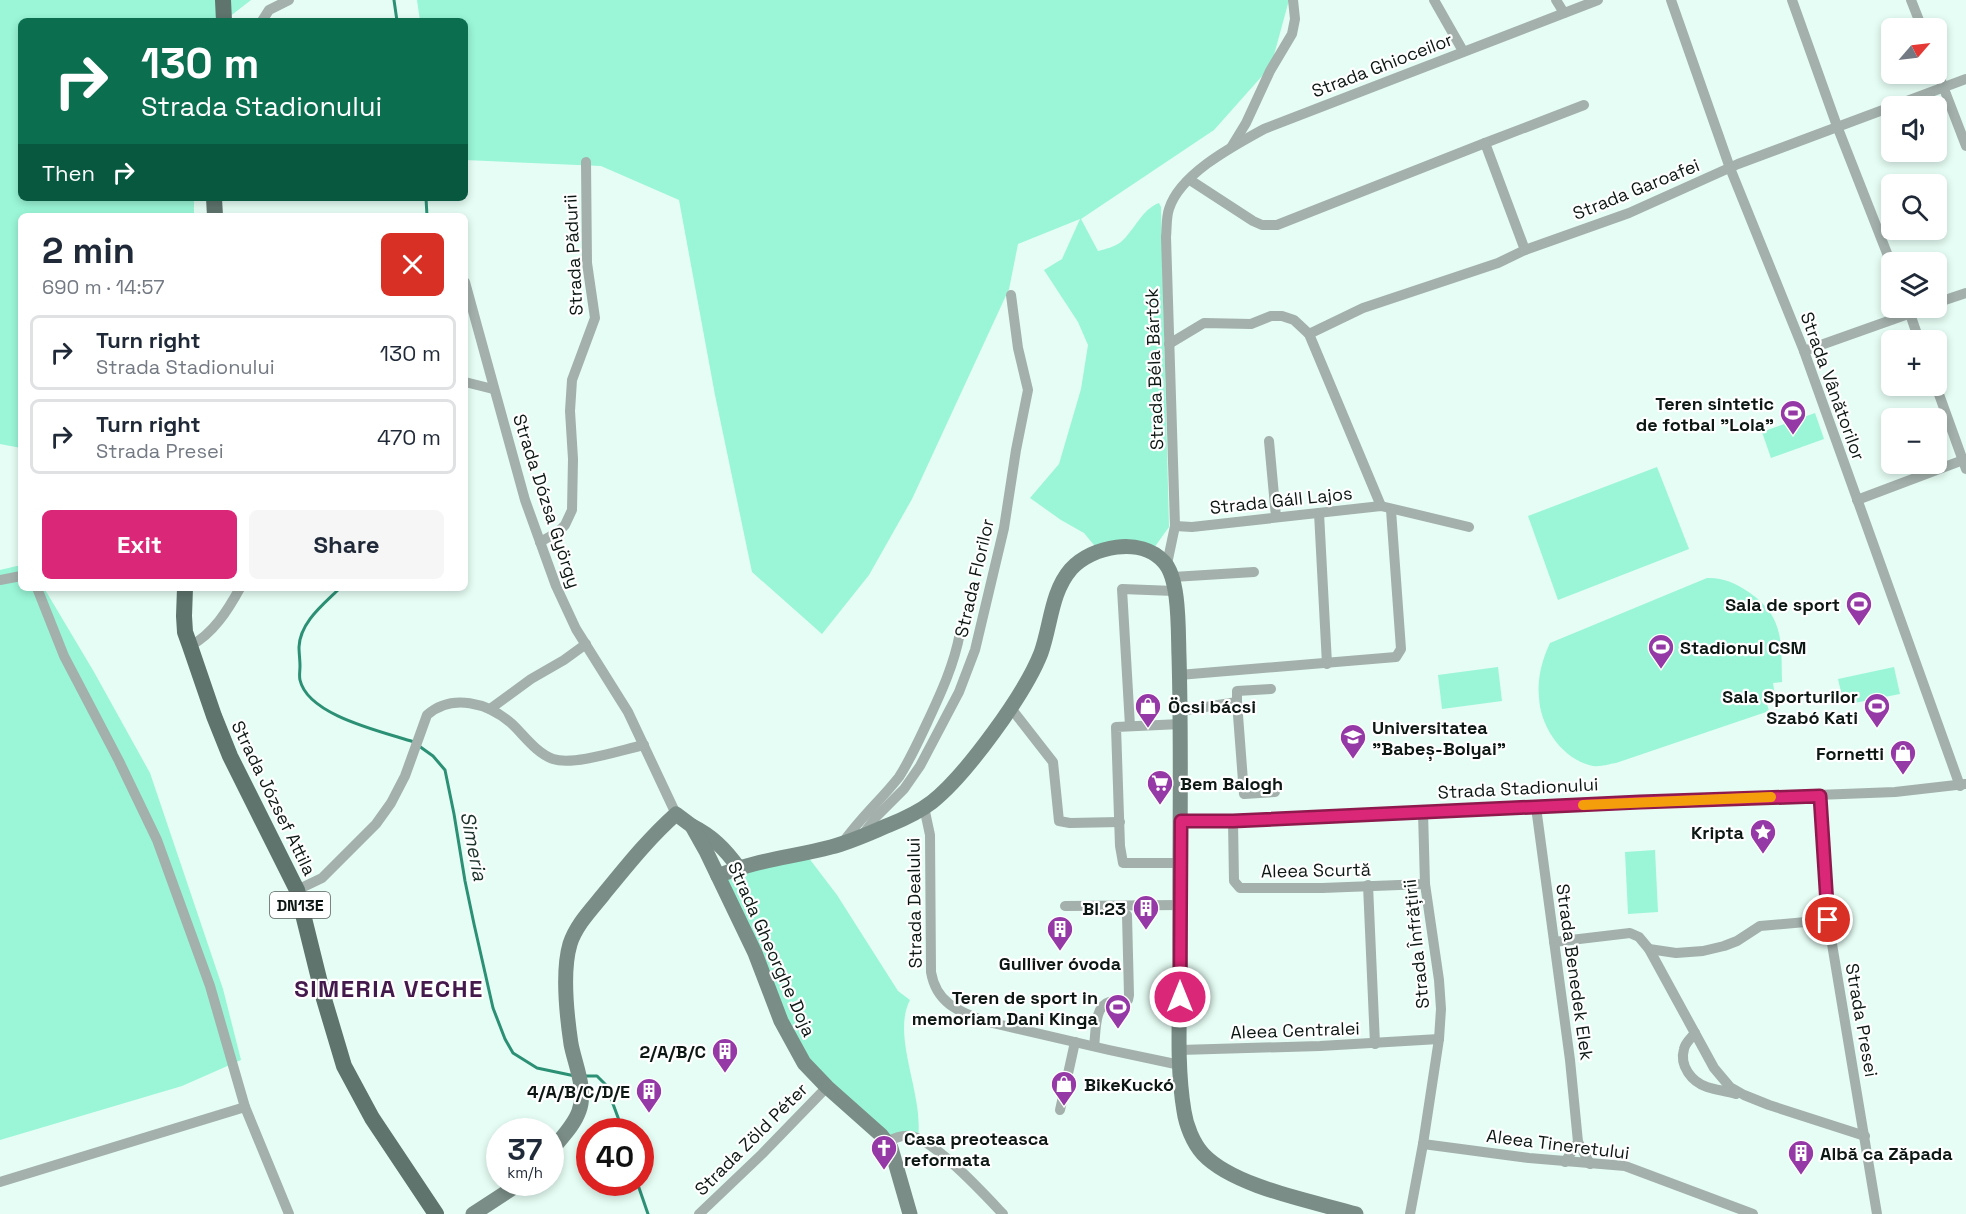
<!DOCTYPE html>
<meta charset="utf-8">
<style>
body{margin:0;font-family:"Space Grotesk",sans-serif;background:#f6f6f7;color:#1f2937;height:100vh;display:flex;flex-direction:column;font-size:22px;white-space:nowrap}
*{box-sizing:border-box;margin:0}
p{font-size:20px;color:#747a83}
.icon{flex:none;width:33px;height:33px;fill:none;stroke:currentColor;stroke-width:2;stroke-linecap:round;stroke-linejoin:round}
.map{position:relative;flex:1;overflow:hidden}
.sheet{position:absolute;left:18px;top:213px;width:450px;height:378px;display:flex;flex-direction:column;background:#fff;border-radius:9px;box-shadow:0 3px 9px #0003}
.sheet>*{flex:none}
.banner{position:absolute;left:18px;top:18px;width:450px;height:183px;border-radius:9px;box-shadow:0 3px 9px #0003;background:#0b6e4f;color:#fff;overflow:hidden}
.needle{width:39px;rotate:62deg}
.tools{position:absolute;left:1881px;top:18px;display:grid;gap:12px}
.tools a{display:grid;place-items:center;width:66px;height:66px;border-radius:9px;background:#fff;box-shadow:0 3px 9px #0003;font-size:30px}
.speed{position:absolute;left:486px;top:1118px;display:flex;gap:12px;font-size:30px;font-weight:700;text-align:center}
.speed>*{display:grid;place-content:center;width:78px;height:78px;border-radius:50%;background:#fff;box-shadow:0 3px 9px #0003;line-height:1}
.speed small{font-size:15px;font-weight:400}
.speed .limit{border:9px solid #d22;background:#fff;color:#111}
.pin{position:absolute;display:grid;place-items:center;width:51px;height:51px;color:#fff;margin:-26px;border:3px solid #fff;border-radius:50%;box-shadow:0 2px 6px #0007}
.me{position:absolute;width:66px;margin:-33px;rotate:0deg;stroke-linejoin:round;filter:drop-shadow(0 0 4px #0008)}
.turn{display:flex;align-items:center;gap:21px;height:126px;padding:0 24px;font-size:27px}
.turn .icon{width:78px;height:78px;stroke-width:2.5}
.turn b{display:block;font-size:42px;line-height:51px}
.then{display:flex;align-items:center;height:57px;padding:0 24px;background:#0003;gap:12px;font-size:22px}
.round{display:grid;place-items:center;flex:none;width:63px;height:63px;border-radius:9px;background:#f6f6f7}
.head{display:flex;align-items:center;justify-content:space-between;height:102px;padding:0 24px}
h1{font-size:36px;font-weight:800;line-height:45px}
.action{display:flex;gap:12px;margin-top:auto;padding:12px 24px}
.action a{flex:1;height:69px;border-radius:9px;background:#db2777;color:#fff;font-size:24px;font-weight:800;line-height:69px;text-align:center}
.action a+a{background:#f6f6f7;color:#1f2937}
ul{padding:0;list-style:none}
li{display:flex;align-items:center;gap:18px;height:75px;margin:0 12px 9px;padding:0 12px;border:3px solid #e0e1e3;border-radius:9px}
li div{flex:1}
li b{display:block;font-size:22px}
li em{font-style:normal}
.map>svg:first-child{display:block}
.green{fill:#9af6d7}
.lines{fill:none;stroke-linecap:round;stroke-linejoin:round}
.stream{stroke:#2c9075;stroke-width:3}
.street{stroke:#a3b0ab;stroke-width:10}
.secondary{stroke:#7a8d86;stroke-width:15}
.primary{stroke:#5e746c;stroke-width:16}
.route-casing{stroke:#8e194d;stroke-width:15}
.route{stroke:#db2777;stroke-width:10}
.slow{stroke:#f59e0b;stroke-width:10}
.labels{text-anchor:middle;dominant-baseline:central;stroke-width:4.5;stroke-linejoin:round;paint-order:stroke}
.shield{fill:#fff;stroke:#565d5a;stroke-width:1.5}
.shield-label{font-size:16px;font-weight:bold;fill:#0d1814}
.street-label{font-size:18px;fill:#0d1814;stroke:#fff}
.poi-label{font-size:18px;font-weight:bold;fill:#0d1814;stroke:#fff;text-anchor:end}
.water-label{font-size:20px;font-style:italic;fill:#1b322a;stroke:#fff}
.district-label{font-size:24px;font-weight:bold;letter-spacing:1.5px;fill:#44194c;stroke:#fff}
</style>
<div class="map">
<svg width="1966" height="1214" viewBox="0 0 1966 1214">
<rect width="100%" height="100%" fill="#e5fdf4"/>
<g class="green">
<path d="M0,0H251L224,21H21V198H194V216H21V448L0,444Z"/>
<path d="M417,0H1289L1271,66L1214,130L1081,219L1098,251C1106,249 1114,247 1121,242C1134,231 1142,209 1159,203L1161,207L1169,527L1151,552L1099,551L1084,533L1061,520L1030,498L1059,464L1081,389L1088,345L1078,322L1044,270L1062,259L1080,219L1018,244L1009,289L912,499L869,575L822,634L752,572L715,395L679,200L601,166L465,160V21H420Z"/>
<path d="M1815,413L1824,439L1771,458L1762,432Z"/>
<path d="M1657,467L1689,549L1558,600L1528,516Z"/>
<path d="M21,565V588H44L94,672L150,773L223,989L241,1060L182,1086L0,1140V570Z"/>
<path d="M1707,578C1721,577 1736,583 1747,591C1785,616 1781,642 1782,682L1773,683L1776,703L1767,704L1769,711L1616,763C1609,764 1601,767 1593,766C1563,760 1540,727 1539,697C1537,679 1542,660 1550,643Z"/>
<path d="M1498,667L1502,701L1442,709L1438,675Z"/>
<path d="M1894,667L1900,694L1844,705L1838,679Z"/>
<path d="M1655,850L1658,912L1628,914L1625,852Z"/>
<path d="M805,853L837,895L898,991L910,1000C891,1036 924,1095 918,1137L887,1142L811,1072L718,876Z"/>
</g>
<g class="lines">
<g class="stream">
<path d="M394,0L397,21"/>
<path d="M426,198L427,216"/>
<path d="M340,588C324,604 300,622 299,647C299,653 300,660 300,666C300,670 299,676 300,680C308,716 384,732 414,742"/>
<path d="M419,746L433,756L445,770L454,814L465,881L474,924L493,1008L505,1039L513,1053L537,1068L575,1076"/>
<path d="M585,1076H597L606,1085L623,1131"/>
<path d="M637,1182L648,1214"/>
</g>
<g class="street">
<path d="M1434,0L1463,51"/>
<path d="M1556,0L1564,13"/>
<path d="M1671,0L1730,168L1804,351L1960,786"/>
<path d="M1792,0L1837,126L1892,266"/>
<path d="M1911,0L1922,28"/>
<path d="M262,21L269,10L289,0"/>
<path d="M1936,68L1966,146"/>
<path d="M1584,105L1485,143L1525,250L1629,213L1738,164L1966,79"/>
<path d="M1232,146L1246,123L1270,71L1292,34L1295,19L1293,0"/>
<path d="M1190,180L1253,221L1262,225H1277L1485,143"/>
<path d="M465,282L525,500L556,586L576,629L628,712L676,814"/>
<path d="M1936,303L1966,293"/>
<path d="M1908,308L1919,340"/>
<path d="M1309,334L1381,506"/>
<path d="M1169,344L1204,323L1251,324L1271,316H1282L1294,320L1309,334L1363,308L1498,263L1525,250"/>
<path d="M1804,351L1925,308"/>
<path d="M465,382L493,389"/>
<path d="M1936,386L1966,469"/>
<path d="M1269,441L1276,517"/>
<path d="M1857,500L1966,459"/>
<path d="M1319,513L1327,664"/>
<path d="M1175,526L1192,527L1381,506L1469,527"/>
<path d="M540,542L558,532L565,525L572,510L573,459L570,411L572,380L595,318L587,263L586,162"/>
<path d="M1167,564L1175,526L1166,237C1167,228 1166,218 1169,209C1180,174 1233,146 1264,129L1598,0"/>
<path d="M1173,577L1254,572"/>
<path d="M0,580L21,576"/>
<path d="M37,588L64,656L119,761L157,840L210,986L245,1107L289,1214"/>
<path d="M190,646C213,634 228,610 240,588"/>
<path d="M1179,675L1396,657L1401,649L1391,510"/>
<path d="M1237,702V691L1271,689"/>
<path d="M1010,707L1053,762L1059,821L1070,823L1120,822"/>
<path d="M490,709L531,679L564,660L586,644"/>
<path d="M1180,711L1237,702L1244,794L1275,792"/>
<path d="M1130,726L1122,589L1174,591"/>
<path d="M1820,796L1828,920L1877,1214"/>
<path d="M924,807L930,835L931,972C936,1002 957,1011 984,1021L1109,1050L1180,1065"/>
<path d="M1536,807L1570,1060L1578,1142L1590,1164"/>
<path d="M1181,821H1233L1640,802L1895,792L1965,784"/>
<path d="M1233,821L1234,881L1240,888H1322L1425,884"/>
<path d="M861,837L876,817L904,789L920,766L959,692L975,650L1004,528L1016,450L1028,390L1018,348L1011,295"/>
<path d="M842,844C859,819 881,800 899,777C910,760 918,742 927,723C941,693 954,665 960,633"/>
<path d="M1179,863H1123L1120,846L1116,727L1181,724"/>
<path d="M1368,885L1375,1044"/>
<path d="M297,890L322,878L376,824L391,803L405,776L427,715C452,693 488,703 511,723C524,735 536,753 553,759C574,766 621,750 644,745"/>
<path d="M1065,906L1180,905"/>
<path d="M1554,942L1630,933L1639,937L1649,949L1714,1068L1730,1087L1744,1095L1769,1105L1865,1136"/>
<path d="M1649,949L1676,953L1703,951L1724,946L1737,941L1760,926L1828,920"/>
<path d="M1695,1033C1691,1038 1685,1043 1684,1049C1679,1066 1692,1082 1707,1087C1716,1090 1727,1091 1736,1094"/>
<path d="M1094,1046C1096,1034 1094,1006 1109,1002C1115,1001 1121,1002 1128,1000L1129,995L1127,915"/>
<path d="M1180,1050L1320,1046L1439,1039"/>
<path d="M1060,1110L1075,1042"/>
<path d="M887,1142C894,1138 902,1135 910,1136C933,1138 986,1196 1003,1214"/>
<path d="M1423,1144L1529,1158L1625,1166L1753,1214"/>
<path d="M1565,1162L1578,1142"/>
<path d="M0,1182L245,1107"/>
<path d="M699,1214L762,1154L827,1087"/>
<path d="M1410,1214L1423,1144L1439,1039L1441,1009L1439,980L1425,884L1423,812"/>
</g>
<g class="secondary">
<path d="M692,826C712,836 725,849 738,867"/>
<path d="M718,876C754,860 794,857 831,847C851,842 870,833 889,825C904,819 919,812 932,802C966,775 1025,694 1041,653C1051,625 1051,592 1071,569C1092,546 1141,536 1164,562C1180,579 1178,632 1179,656C1182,759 1179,862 1180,966C1180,1013 1176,1063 1184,1111C1186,1125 1193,1143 1203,1154C1234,1187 1312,1201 1356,1214"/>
<path d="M550,1152C560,1139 574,1126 579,1111C587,1090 575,1065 571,1044C567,1017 562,971 570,944C576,925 591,910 603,895C626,867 648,839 676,814L692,826L706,851L755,953L781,1021L804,1063L827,1087L881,1135L891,1148L910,1214"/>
<path d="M473,1214L522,1182"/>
</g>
<g class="primary">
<path d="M223,0L224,21"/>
<path d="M214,198L215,216"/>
<path d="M185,588L184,616L185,632L190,646L214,716L230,756L297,890L324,999L344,1066L372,1118L436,1214"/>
</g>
</g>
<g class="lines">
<g class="route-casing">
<path id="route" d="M1180,997L1181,821H1233L1640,802L1820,796L1828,920"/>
</g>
<use href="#route" class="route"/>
<path class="slow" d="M1583,805L1771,797"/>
</g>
<defs>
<g id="stadium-pin" transform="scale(1.35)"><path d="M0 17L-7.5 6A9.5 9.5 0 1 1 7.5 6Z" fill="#9439a5" stroke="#fff"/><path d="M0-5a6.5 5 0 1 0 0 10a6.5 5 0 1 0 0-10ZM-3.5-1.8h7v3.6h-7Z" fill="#fff"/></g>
<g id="shop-pin" transform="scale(1.35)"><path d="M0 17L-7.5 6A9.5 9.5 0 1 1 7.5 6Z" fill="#9439a5" stroke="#fff"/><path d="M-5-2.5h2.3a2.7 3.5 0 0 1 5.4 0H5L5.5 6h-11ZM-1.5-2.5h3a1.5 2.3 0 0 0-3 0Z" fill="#fff"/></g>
<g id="university-pin" transform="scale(1.35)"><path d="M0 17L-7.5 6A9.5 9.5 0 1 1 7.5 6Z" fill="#9439a5" stroke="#fff"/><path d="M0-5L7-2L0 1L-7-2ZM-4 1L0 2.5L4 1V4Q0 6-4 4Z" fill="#fff"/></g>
<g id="supermarket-pin" transform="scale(1.35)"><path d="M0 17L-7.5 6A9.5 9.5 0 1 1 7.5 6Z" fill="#9439a5" stroke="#fff"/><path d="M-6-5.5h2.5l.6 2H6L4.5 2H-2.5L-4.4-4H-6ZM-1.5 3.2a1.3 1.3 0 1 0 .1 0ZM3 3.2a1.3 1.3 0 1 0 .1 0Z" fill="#fff"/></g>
<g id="sight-pin" transform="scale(1.35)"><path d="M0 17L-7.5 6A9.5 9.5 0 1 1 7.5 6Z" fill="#9439a5" stroke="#fff"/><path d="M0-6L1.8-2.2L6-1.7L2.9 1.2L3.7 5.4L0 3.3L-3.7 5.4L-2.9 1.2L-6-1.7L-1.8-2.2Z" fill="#fff"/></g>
<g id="building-pin" transform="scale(1.35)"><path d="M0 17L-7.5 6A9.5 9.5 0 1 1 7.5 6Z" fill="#9439a5" stroke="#fff"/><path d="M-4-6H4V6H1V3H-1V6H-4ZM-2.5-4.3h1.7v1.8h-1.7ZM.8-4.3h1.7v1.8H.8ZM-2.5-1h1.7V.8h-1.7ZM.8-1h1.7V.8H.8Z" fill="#fff"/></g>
<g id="church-pin" transform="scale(1.35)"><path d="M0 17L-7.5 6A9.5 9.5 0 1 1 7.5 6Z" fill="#9439a5" stroke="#fff"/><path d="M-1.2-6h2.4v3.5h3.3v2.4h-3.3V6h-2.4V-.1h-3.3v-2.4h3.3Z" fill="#fff"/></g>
</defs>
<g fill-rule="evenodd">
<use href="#stadium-pin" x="1793" y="413"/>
<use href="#stadium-pin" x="1859" y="604"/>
<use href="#stadium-pin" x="1661" y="647"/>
<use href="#shop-pin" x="1148" y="706"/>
<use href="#stadium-pin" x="1877" y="706"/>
<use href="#university-pin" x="1353" y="737"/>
<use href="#shop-pin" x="1903" y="753"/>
<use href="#supermarket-pin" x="1160" y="783"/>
<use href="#sight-pin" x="1763" y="832"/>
<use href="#building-pin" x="1146" y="908"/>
<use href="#building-pin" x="1060" y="929"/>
<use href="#stadium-pin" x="1118" y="1007"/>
<use href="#building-pin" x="725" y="1051"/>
<use href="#shop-pin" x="1064" y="1084"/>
<use href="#building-pin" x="649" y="1091"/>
<use href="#church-pin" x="884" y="1148"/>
<use href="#building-pin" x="1801" y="1153"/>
</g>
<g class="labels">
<rect class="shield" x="270" y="892" width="60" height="26" rx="4.5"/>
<g class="shield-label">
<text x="300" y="905">DN13E</text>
</g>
<g class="street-label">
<text transform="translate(1382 65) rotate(-21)">Strada Ghioceilor</text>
<text transform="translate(1636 189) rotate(-22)">Strada Garoafei</text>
<text transform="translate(573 255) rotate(-93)">Strada Pădurii</text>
<text transform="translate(1154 369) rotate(-92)">Strada Béla Bártók</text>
<text transform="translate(1833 386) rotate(70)">Strada Vânătorilor</text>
<text transform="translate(1281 500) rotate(-6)">Strada Gáll Lajos</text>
<text transform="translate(547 501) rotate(72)">Strada Dózsa György</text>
<text transform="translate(974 578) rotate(-77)">Strada Florilor</text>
<text transform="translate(1518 788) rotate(-3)">Strada Stadionului</text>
<text transform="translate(274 798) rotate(64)">Strada József Attila</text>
<text transform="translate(1316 870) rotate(-1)">Aleea Scurtă</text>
<text transform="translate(914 903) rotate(-91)">Strada Dealului</text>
<text transform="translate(1416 944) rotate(-96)">Strada Înfrățirii</text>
<text transform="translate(772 949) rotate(66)">Strada Gheorghe Doja</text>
<text transform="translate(1575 972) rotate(82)">Strada Benedek Elek</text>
<text transform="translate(1862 1020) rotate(80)">Strada Presei</text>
<text transform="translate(1295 1030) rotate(-2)">Aleea Centralei</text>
<text transform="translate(751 1139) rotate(-45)">Strada Zöld Péter</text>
<text transform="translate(1558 1144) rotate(7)">Aleea Tineretului</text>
</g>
<g class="poi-label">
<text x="1774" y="403">Teren sintetic<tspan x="1774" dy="21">de fotbal "Lola"</tspan></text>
<text x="1840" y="604">Sala de sport</text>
<text x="1680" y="647" text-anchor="start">Stadionul CSM</text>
<text x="1858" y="696">Sala Sporturilor<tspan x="1858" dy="21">Szabó Kati</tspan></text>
<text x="1168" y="706" text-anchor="start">Öcsi bácsi</text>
<text x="1372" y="727" text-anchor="start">Universitatea<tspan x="1372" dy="21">"Babeș-Bolyai"</tspan></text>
<text x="1884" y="753">Fornetti</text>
<text x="1180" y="783" text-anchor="start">Bem Balogh</text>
<text x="1744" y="832">Kripta</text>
<text x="1126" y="908">Bl.23</text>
<text x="1060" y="963" text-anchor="middle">Gulliver óvoda</text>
<text x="1098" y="997">Teren de sport in<tspan x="1098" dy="21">memoriam Dani Kinga</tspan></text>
<text x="706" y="1051">2/A/B/C</text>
<text x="1084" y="1084" text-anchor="start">BikeKuckó</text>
<text x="630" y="1091">4/A/B/C/D/E</text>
<text x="904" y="1138" text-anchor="start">Casa preoteasca<tspan x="904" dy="21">reformata</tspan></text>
<text x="1820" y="1153" text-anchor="start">Albă ca Zăpada</text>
</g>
<g class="water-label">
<text transform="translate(474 846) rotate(79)">Simeria</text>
</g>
<g class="district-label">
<text x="389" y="988">SIMERIA VECHE</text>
</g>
</g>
</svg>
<div class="tools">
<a><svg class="needle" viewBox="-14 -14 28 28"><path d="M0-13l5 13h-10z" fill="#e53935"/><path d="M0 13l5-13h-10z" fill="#747a83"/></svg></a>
<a><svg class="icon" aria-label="sound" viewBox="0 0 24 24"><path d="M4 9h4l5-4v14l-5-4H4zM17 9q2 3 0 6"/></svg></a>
<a><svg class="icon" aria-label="search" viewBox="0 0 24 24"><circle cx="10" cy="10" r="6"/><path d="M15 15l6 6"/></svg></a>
<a><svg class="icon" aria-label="layers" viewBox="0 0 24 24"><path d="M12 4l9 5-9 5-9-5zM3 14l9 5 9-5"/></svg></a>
<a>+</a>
<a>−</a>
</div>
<div class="speed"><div>37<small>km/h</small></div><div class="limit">40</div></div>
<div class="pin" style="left:1828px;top:920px;background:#d93025"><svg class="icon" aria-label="arrive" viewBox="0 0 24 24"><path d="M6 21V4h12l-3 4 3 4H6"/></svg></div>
<svg class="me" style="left:1180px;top:997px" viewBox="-20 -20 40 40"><circle r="17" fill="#db2777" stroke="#fff" stroke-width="3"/><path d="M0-11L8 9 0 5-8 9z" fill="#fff"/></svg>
<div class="banner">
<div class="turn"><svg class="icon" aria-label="right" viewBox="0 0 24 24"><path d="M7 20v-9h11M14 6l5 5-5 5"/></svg><div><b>130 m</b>Strada Stadionului</div></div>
<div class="then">Then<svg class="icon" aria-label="right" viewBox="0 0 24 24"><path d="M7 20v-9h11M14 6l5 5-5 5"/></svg></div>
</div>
<section class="sheet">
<div class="head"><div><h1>2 min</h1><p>690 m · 14:57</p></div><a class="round" style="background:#d93025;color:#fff"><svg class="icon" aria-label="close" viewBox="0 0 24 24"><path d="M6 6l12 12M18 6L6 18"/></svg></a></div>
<ul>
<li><svg class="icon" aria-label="right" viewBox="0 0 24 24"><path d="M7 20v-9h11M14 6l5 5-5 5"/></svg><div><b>Turn right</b><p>Strada Stadionului</p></div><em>130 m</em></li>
<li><svg class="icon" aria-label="right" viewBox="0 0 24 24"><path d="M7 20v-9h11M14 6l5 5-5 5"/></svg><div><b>Turn right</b><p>Strada Presei</p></div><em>470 m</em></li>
</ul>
<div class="action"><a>Exit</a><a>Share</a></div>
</section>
</div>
